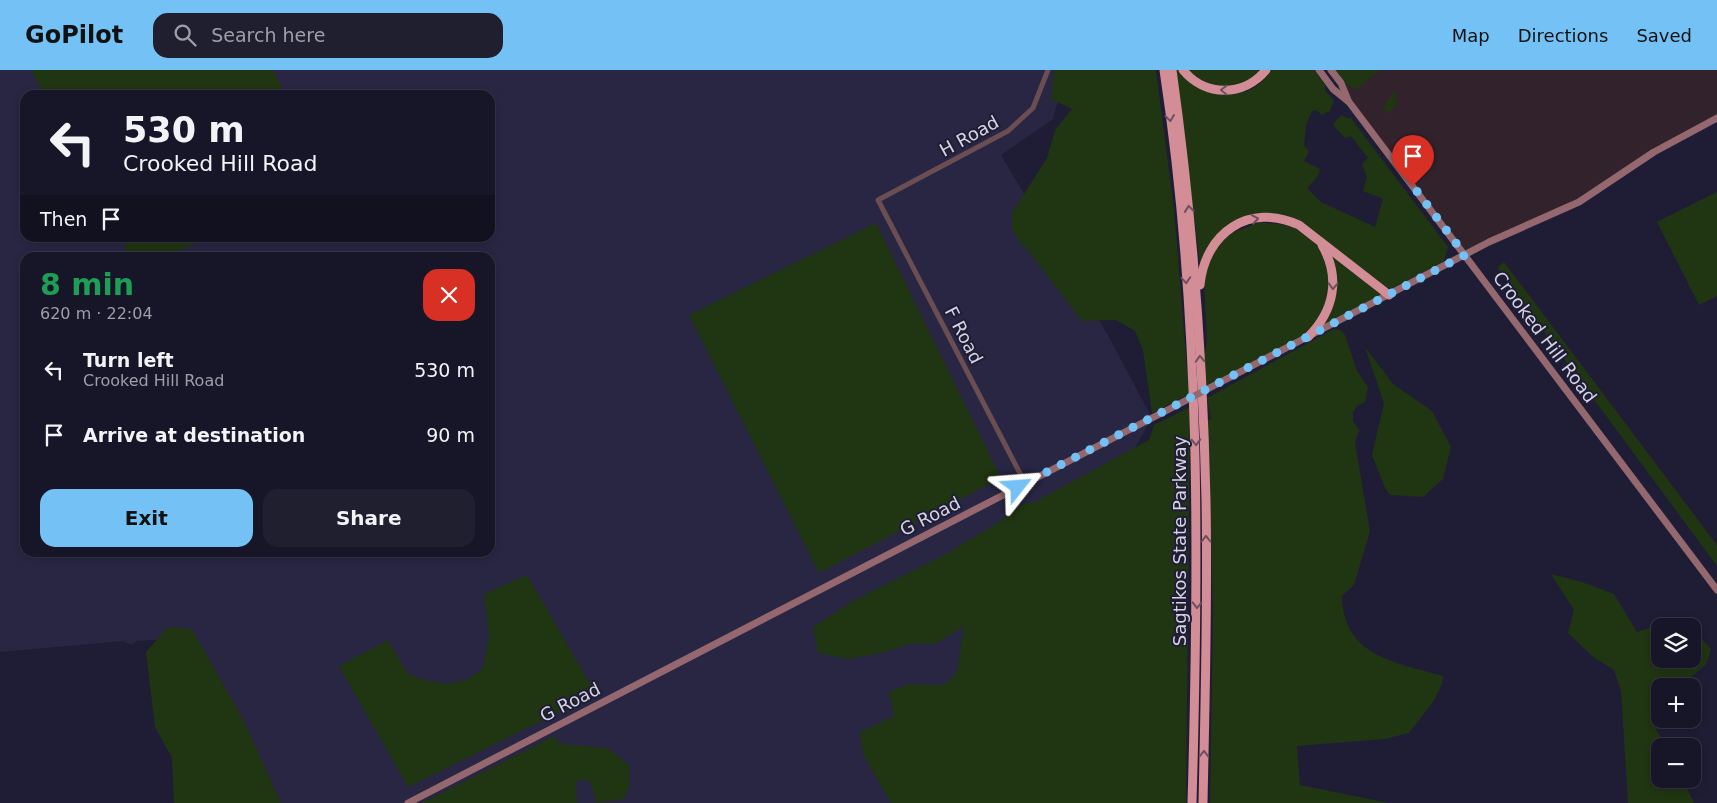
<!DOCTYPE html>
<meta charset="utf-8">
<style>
body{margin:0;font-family:"DejaVu Sans",sans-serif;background:#201f30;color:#f1f3f6;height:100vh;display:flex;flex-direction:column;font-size:19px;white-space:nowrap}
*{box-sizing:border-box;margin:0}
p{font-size:16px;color:#9e9fa8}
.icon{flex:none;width:28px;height:28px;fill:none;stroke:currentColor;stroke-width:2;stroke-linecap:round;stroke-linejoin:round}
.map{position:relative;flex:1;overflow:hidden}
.side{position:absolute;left:20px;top:182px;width:475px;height:305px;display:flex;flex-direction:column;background:#171628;border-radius:15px;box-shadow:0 2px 8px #0003,0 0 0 1px #363545}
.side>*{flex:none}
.hud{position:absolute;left:20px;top:20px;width:475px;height:152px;border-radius:15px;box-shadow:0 2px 8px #0003,0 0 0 1px #363545;background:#171628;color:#f1f3f6;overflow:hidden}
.buttons{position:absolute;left:1651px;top:548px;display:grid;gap:10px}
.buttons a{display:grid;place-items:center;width:50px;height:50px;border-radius:10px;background:#171628;box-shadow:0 2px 8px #0003,0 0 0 1px #363545;font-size:25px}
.pin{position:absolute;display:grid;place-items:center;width:42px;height:42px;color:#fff;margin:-51px -21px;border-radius:50% 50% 50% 0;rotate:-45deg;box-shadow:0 0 5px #0007}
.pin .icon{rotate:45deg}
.me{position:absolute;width:55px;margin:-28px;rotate:62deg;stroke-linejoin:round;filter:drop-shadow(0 0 4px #0008)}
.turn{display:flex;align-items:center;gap:18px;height:105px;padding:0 20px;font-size:22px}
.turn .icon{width:65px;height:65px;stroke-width:2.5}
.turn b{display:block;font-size:35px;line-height:42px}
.then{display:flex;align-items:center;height:48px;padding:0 20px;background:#0003;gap:10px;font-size:19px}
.round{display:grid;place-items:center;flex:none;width:52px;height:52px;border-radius:15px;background:#201f30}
.overview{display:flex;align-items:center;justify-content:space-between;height:85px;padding:0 20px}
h1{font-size:30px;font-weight:600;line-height:38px;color:#1e9e55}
.primary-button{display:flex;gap:10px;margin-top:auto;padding:10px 20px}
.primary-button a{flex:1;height:58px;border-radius:15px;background:#73c1f5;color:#111;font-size:20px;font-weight:600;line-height:58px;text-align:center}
.primary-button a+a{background:#201f30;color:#f1f3f6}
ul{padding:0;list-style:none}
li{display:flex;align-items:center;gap:15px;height:65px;padding:0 20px}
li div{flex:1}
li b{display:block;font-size:19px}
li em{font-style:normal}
header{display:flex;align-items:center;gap:30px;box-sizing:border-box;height:70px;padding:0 25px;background:#73c1f5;color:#111}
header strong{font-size:24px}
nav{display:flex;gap:28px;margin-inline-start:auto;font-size:18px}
.search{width:350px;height:45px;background:#201f30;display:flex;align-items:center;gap:12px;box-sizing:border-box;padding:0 18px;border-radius:15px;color:#9e9fa8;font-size:19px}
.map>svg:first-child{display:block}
.built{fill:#282643;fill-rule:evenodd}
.education{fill:#32222c}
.green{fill:#203512}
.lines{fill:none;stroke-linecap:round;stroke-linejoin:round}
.street{stroke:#6a4e52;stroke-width:5}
.secondary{stroke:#94686e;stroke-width:7}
.highway{stroke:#d28d96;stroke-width:9}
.secondary-bridge{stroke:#94686e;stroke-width:7}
.oneway{stroke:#704f61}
.route{stroke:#73c1f5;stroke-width:9;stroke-dasharray:0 16.2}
.labels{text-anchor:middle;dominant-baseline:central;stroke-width:4;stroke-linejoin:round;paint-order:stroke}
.street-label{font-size:18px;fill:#d3d3e3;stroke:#1f1d35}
</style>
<header>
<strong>GoPilot</strong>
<div class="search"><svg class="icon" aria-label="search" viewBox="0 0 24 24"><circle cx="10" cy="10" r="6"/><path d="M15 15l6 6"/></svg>Search here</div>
<nav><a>Map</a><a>Directions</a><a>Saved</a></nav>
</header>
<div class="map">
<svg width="1717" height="733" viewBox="0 0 1717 733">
<rect width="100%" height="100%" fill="#1f1d35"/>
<path class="built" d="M0,0H1066L1053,49L1001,85L1110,269L1152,348L1086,464L999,733H270L189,568L137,571L131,575L123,571L0,582ZM25,25H490V168H25ZM25,188H490V482H25Z"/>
<path class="education" d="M1326,0H1717V46L1596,120L1466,184Z"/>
<g class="green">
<path d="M31,0H273L286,25H44Z"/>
<path d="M1054,0H1156L1174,139L1189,324L1152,343L1143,280L1135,261L1116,250L1082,251L1030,183L1021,174L1012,160V143L1047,88L1055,60L1072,39L1051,29Z"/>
<path d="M1176,0H1181C1198,26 1232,33 1258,15C1263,11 1267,5 1272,0H1314L1325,15V21L1334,30L1330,41L1322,45L1316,40L1312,41L1306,55L1304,76L1309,81L1304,91L1320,99L1318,106L1307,118L1321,132L1375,157L1383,129L1363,121L1367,107L1362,94L1368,88L1351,66L1345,68L1333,55L1337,49L1342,45L1349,49L1350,47L1448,177L1444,191L1392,218H1387L1293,150L1245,148L1200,194Z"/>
<path d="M1188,0H1262C1233,23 1217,23 1188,0Z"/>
<path d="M1336,0H1380L1357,19L1347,15Z"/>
<path d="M1395,19L1397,33L1389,44L1383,38Z"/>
<path d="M1717,122V226L1699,235L1657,152Z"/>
<path d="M1261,152C1271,154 1283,154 1292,157C1340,177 1342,239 1300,267L1206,316L1204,289L1207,269L1204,210L1209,188L1229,164Z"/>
<path d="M876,153L1001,408L819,503L689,245Z"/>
<path d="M120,168H207L166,187H130Z"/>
<path d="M1332,186L1382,225L1325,254C1338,221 1340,222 1332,186Z"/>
<path d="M1504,192L1717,475V496L1499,201L1498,197Z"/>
<path d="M1334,259L1341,260L1345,265L1357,301L1368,317L1365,332L1357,336L1353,342V351L1359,360L1355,373L1370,461L1354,515L1342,526C1343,587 1396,592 1443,606L1442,614L1433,632L1409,663L1385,669L1297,676L1300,715L1389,733H1210L1213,543L1208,350L1211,349L1207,328Z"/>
<path d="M1365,277L1393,314L1432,341L1451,377L1443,409L1423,427L1390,425L1385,418L1372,385L1384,333Z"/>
<path d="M1190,337L1186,733H891L863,684L860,662L894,646L889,622L909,614L944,615L957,602L964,556L936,574L914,573L881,583L849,589L818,583L813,557L853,531L946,484L996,454L1025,433L1035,432L1149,370L1154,355Z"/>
<path d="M1551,504L1582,512L1614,524L1637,562L1680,547L1689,556H1660V589H1692L1693,560L1711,579L1706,595L1679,616H1660V631L1650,639L1652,652L1665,676H1660V709H1682L1694,733H1628L1621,621L1614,600L1592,586L1568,563L1574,540Z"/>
<path d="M527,505L596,624L408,717L339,596L388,570L407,603L421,609L446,614L467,610L483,598L489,566L484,524Z"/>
<path d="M168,557L192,559L244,651L281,733H174L172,688L155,657L146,582Z"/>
<path d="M554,666L560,674L608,678L630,696L629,717L624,729L597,733L589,710L576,711L577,733H422Z"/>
</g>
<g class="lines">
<path class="street" d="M1025,413L878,130L1008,61L1033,38L1048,0"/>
<g class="secondary">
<path d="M1319,0L1333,19L1349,32L1717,520"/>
<path d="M1331,0L1341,13L1348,30"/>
<path d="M1217,314L1489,172L1579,132L1654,82L1717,48"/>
<path d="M408,733L1179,334"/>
</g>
<g class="highway">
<path d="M1164,0C1201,245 1199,486 1192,733"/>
<path d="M1172,0C1192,143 1203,286 1206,430C1208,531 1205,632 1203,733"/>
<path d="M1183,0C1205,27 1244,27 1266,0"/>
<path d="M1200,215C1205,163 1249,132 1299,155L1389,225"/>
<path d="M1308,267C1334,241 1341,208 1322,175"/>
</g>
<path class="secondary-bridge" d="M1179,334L1217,314"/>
</g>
<defs><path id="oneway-chevron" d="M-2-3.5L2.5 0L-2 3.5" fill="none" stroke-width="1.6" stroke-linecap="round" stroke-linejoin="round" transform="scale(1.25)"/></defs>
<g class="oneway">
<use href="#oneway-chevron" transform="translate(1224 20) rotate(-179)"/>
<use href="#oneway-chevron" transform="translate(1170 48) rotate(83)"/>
<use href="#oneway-chevron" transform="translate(1189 139) rotate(-96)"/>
<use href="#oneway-chevron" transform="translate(1255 149) rotate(-10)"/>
<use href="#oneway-chevron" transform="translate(1186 210) rotate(86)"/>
<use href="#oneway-chevron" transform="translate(1333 216) rotate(92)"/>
<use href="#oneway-chevron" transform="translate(1200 289) rotate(-93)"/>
<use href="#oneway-chevron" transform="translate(1196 372) rotate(88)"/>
<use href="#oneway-chevron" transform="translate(1206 469) rotate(-90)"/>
<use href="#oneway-chevron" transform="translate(1197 535) rotate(91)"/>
<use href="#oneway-chevron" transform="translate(1204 684) rotate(-89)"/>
</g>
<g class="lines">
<path class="route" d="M1018,417L1465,185L1413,116"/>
</g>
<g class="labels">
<g class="street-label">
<text transform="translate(969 66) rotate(-29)">H Road</text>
<text transform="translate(964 265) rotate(63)">F Road</text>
<text transform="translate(1545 267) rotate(53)">Crooked Hill Road</text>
<text transform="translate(930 446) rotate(-27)">G Road</text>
<text transform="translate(1179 471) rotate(-90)">Sagtikos State Parkway</text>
<text transform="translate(570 632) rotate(-27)">G Road</text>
</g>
</g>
</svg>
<div class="buttons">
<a><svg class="icon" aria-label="layers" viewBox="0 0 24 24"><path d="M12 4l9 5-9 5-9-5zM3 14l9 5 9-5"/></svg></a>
<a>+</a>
<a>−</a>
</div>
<div class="pin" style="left:1413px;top:116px;background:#d93025"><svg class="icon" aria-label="arrive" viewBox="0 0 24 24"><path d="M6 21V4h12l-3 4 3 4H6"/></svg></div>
<svg class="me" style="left:1018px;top:417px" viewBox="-20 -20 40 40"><path d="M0-17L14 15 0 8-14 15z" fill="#73c1f5" stroke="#fff" stroke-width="4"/></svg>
<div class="hud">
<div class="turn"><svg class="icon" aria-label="left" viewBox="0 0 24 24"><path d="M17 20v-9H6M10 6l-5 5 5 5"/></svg><div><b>530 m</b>Crooked Hill Road</div></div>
<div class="then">Then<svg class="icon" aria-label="arrive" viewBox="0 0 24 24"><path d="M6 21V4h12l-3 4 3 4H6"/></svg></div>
</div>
<section class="side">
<div class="overview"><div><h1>8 min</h1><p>620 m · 22:04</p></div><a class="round" style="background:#d93025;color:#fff"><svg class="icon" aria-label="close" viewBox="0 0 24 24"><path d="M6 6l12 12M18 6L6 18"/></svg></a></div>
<ul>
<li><svg class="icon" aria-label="left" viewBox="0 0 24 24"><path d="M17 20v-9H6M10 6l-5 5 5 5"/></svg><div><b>Turn left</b><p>Crooked Hill Road</p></div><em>530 m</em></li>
<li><svg class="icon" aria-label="arrive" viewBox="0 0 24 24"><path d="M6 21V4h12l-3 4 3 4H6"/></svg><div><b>Arrive at destination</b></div><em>90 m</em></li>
</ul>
<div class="primary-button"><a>Exit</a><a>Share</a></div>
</section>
</div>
